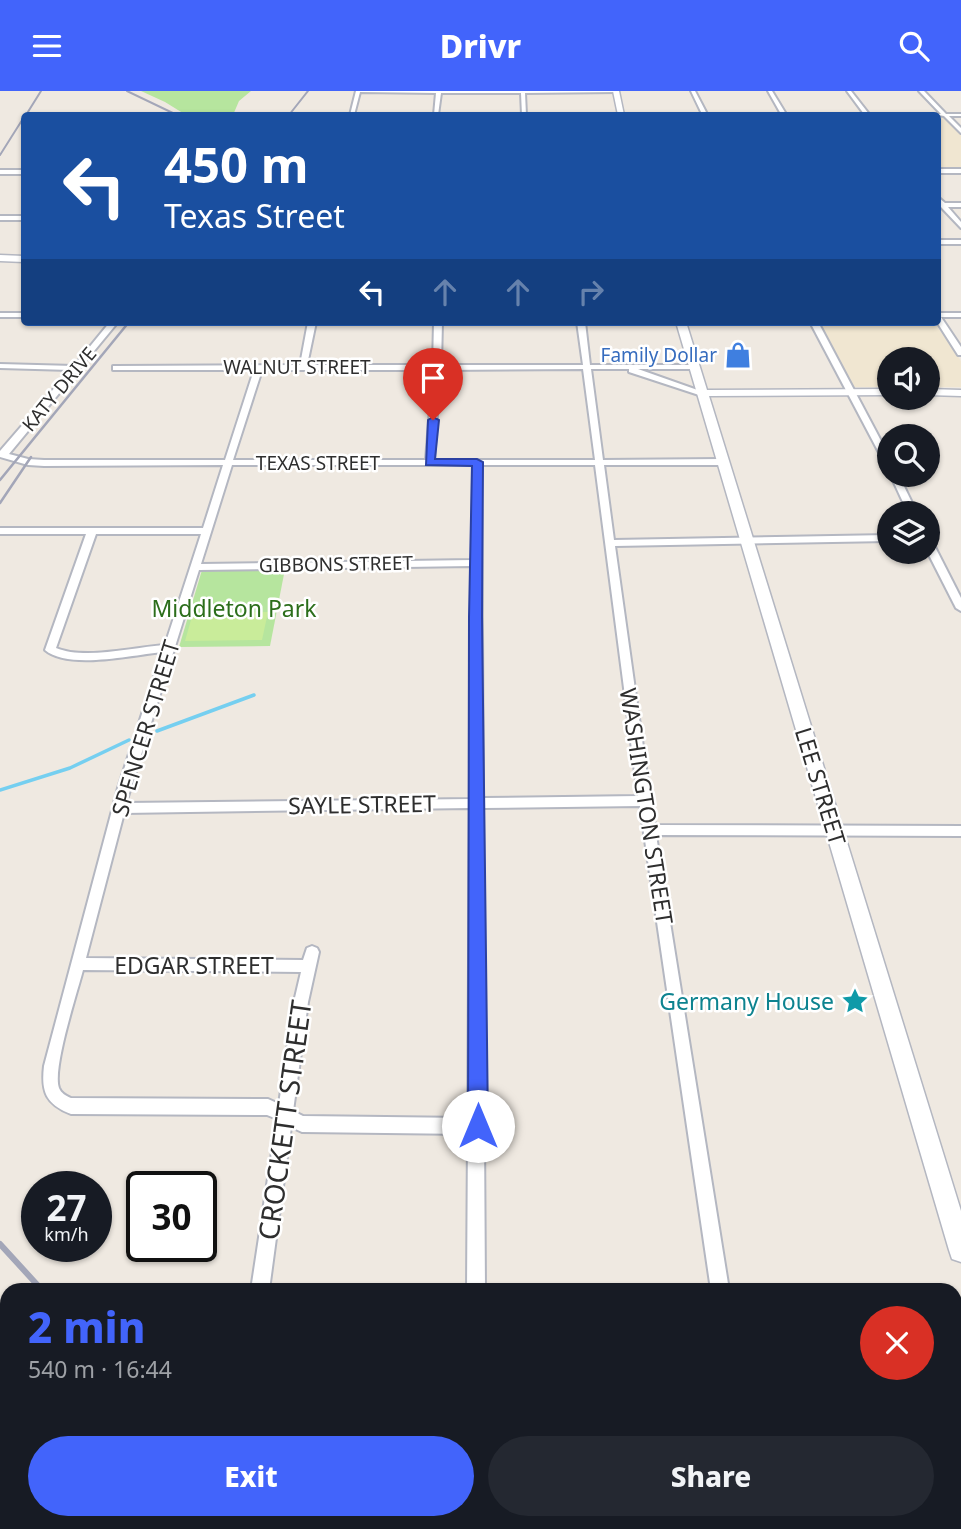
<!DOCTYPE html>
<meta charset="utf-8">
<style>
body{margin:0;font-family:"Noto Sans",sans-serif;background:#242831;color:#f1f3f6;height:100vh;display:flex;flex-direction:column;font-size:26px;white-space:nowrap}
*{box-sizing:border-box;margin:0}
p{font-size:23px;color:#9ea1a6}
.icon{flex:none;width:38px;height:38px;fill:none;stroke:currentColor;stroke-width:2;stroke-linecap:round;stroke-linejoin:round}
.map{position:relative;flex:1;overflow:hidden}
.sheet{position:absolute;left:0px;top:1192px;width:962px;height:247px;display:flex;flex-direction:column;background:#171b24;border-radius:21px 21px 0 0;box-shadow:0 2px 5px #0004}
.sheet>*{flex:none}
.banner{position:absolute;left:21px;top:21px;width:920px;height:214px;border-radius:7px;box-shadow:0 2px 5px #0004;background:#1a4fa0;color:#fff;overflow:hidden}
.tools{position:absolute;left:877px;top:256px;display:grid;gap:14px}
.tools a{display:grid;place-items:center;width:63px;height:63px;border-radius:50%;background:#171b24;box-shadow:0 2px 5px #0004;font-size:35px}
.speed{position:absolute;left:21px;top:1080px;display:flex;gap:14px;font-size:35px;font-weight:700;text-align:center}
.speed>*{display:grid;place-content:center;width:91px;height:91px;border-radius:50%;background:#171b24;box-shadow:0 2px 5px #0004;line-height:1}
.speed small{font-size:18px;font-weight:400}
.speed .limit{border:4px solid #111;border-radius:10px;background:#fff;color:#111}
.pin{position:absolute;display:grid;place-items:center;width:60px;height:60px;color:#fff;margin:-72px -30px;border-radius:50% 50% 50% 0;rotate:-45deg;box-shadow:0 0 7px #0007}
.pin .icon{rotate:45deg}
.me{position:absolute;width:77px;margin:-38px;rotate:0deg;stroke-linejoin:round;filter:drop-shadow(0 0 5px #0008)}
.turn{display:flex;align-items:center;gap:24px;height:147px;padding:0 28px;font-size:32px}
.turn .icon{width:91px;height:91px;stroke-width:2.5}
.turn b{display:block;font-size:49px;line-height:60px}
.lanes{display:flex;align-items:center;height:66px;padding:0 28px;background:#0003;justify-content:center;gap:35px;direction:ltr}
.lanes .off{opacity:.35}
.round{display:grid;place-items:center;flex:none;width:74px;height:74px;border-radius:37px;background:#242831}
.overview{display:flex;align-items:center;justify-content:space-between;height:119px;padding:0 28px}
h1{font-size:42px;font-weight:800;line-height:52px;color:#4264fb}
.primary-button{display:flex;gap:14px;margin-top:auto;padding:14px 28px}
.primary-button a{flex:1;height:80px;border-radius:42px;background:#4264fb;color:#fff;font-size:28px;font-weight:800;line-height:80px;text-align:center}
.primary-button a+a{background:#242831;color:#f1f3f6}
header{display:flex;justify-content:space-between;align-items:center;height:91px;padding:0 28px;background:#4264fb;color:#fff;font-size:32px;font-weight:800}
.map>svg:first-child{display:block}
.education{fill:#f0e6d1}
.green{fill:#b6e59e}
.pitch{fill:#c9ec9a}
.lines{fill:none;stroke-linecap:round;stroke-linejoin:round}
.stream{stroke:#75cff0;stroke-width:3.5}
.street-casing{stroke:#b4b7c1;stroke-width:4}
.secondary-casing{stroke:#b4b7c1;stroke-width:3}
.street{fill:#fff;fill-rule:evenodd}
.secondary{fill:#fff;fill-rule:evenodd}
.rail-far2{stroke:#a3a6b8;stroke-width:2}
.rail-far1{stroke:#a3a6b8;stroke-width:2.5}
.rail{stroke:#a3a6b8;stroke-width:6}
.route{fill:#4264fb;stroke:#2b41a3;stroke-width:2}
.labels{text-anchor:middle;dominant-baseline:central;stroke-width:5;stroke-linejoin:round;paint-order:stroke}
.far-shop-label{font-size:19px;fill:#366cbe;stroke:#fff;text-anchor:end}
.far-street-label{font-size:19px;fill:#2e2e2e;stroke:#fff}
.park-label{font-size:23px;fill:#2c6e1b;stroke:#fff}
.street-label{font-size:23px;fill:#2e2e2e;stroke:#fff}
.culture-label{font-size:23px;fill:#0d838f;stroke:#fff;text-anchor:end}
.near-street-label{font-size:28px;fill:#2e2e2e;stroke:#fff}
</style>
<header><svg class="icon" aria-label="menu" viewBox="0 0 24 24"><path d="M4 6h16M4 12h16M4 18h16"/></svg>Drivr<svg class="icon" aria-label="search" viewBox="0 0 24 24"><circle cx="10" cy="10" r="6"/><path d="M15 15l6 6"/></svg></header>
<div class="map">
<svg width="961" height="1438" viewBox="0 0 961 1438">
<rect width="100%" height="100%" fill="#efe9e1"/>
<g class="education">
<path d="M938,25H942L961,44V77H938Z"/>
<path d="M820,231H934L961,270V296H928V268H889V296H854Z"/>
</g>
<g class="green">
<path d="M141,0H251L239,10L233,24H186L165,11Z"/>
<path d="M285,478L270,555L179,556L202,479Z"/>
</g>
<path class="pitch" d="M268,521L262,549L185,550L193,522Z"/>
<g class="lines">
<g class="stream">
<path d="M157,640L254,604"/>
<path d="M0,699L70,677L129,649"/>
</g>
<g class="street-casing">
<g id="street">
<path d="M356,0H618V1L525,2L526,24H522L521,2H441L438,24H434L436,2L360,1L354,24H350Z"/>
<path d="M691,0H695L707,23H781L768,0H772L786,23H864L847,0H851L869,23H941L919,0H924L946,23H961V25H949L961,37V42L944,25L938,24H619L702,23Z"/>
<rect x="938" y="78" width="23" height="4"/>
<rect x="0" y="79" width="24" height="4"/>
<path d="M938,106L945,112H961V116H948L961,131V137L941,116H938Z"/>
<rect x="0" y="125" width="24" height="4"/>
<rect x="938" y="149" width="23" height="4"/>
<rect x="0" y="222" width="24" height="4"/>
<path d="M938,222H961V226H941L961,256V264H958L937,231Z"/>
<path d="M110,231H118L9,363L28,368L44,369H225L254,279H113V275H116L300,274L308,231H316L307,274H433L434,231H442L441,274H583L577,231H585L590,274H695L699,276L698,278H638L706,302L699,304L629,281V278H591L603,369L721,368L725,371L721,374H604L614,449L889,444V450L615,455L650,706L653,710L652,713L655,734L961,735V745L656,744L729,1199H711L640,715L483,717L484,1031L486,1035L484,1039L485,1199H467L468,1043L302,1041L291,1036L269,1199H251L277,1028L267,1024L71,1023C46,1013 41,1001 44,975L118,697L162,561C133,564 68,579 45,559L86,443H0V437H203L223,374L44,375L28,374L0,366V360L70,279L0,277V273L74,275ZM583,278L595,369H434L440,279ZM262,279H433L426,369H233ZM232,374H473L472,469L201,473ZM481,374H595L638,705L483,707ZM96,443H201L165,554C134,556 85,569 56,557ZM472,475L471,708L126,712L199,479ZM470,717L468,1027L303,1025L293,1020L308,911L319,861L317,857L312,855L307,857L303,869L86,867L124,722ZM83,879L301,881L294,911L279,1013L268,1008L71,1007C66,1005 61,1002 59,997C52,978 77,902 83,879Z"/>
<path d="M810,231H818L889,365V376L885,373Z"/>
<path d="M890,383H898L917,422H908Z"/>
<path d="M928,449L933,452L961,507V520L956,517L927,460Z"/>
<path d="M744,1432H764L765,1438H745Z"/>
</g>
</g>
<g class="secondary-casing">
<g id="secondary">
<path d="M613,0H619L624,24H618Z"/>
<path d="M0,164L24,165V171L0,170Z"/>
<path d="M676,231H686L707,299L889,298V304L709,305L961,1120V1171L952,1168L949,1159Z"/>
<path d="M928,298L961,299V305L928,304Z"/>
</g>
</g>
<use href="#street" class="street"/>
<use href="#secondary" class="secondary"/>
<g class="rail-far2">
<path d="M127,0L177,24"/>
<path d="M26,24L41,0"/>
<path d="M289,24L308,0"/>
<path d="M0,64L24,26"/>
</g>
<g class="rail-far1">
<path d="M0,389L129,231"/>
<path d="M0,412L31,366"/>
</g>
<g class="rail">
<path d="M0,1153L42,1199"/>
<path d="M358,1432L373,1438"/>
</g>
</g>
<path class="route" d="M433,326L439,329L435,368H477L483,371L482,526L488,1035L485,1042L478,1045L471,1042L468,1035L469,526L472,375L426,374L428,329Z"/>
<defs>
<g id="shop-bare" transform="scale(2.1)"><path d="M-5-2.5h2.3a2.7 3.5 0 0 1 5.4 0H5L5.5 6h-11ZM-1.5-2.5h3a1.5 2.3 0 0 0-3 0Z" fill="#3f7fe0" stroke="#fff" stroke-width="2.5" paint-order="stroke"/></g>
<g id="sight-bare" transform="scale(2.1)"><path d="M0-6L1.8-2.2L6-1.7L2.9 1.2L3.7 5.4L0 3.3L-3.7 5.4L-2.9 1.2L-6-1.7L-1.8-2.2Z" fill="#0f9aa8" stroke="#fff" stroke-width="2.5" paint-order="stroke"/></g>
</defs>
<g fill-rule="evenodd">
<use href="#shop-bare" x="738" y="264"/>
<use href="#sight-bare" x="855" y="910"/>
</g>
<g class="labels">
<g class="far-shop-label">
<text x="717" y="264">Family Dollar</text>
</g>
<g class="far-street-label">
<text x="297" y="276">WALNUT STREET</text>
<text transform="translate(59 298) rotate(-50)">KATY DRIVE</text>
<text x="318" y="372">TEXAS STREET</text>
<text transform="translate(336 473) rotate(-1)">GIBBONS STREET</text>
</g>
<g class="park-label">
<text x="234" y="517">Middleton Park</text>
</g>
<g class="street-label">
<text transform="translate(145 637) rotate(-73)">SPENCER STREET</text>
<text transform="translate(821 695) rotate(73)">LEE STREET</text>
<text transform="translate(362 713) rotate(-1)">SAYLE STREET</text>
<text transform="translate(647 715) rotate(81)">WASHINGTON STREET</text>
<text x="194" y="874">EDGAR STREET</text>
</g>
<g class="culture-label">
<text x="834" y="910">Germany House</text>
</g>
<g class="near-street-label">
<text transform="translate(284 1029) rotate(-82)">CROCKETT STREET</text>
</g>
</g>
</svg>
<div class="tools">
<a><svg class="icon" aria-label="sound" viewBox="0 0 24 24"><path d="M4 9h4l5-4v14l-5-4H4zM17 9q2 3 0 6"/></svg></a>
<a><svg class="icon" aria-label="search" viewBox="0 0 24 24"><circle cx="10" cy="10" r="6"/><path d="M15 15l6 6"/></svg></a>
<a><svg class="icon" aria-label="layers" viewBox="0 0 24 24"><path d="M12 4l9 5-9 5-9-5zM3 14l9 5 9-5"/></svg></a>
</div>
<div class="speed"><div>27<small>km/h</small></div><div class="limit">30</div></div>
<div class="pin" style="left:433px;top:329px;background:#d93025"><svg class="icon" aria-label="arrive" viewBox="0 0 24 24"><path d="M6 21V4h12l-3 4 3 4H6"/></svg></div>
<svg class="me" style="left:478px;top:1035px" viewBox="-20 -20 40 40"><circle r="19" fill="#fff"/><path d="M0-13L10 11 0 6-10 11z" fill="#4264fb"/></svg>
<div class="banner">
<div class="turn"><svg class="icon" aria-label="left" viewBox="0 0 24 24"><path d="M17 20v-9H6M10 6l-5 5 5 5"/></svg><div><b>450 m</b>Texas Street</div></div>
<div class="lanes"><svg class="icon" aria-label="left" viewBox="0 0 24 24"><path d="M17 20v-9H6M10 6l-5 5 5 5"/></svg><svg class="icon off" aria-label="ahead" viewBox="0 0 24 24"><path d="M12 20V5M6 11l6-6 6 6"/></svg><svg class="icon off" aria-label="ahead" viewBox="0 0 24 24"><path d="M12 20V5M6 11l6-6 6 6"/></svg><svg class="icon off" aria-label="right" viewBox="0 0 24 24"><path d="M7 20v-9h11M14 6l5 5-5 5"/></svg></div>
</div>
<section class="sheet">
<div class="overview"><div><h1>2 min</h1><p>540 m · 16:44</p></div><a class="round" style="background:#d93025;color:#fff"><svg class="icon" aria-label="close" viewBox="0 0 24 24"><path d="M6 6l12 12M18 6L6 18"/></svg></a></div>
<div class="primary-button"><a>Exit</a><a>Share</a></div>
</section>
</div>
